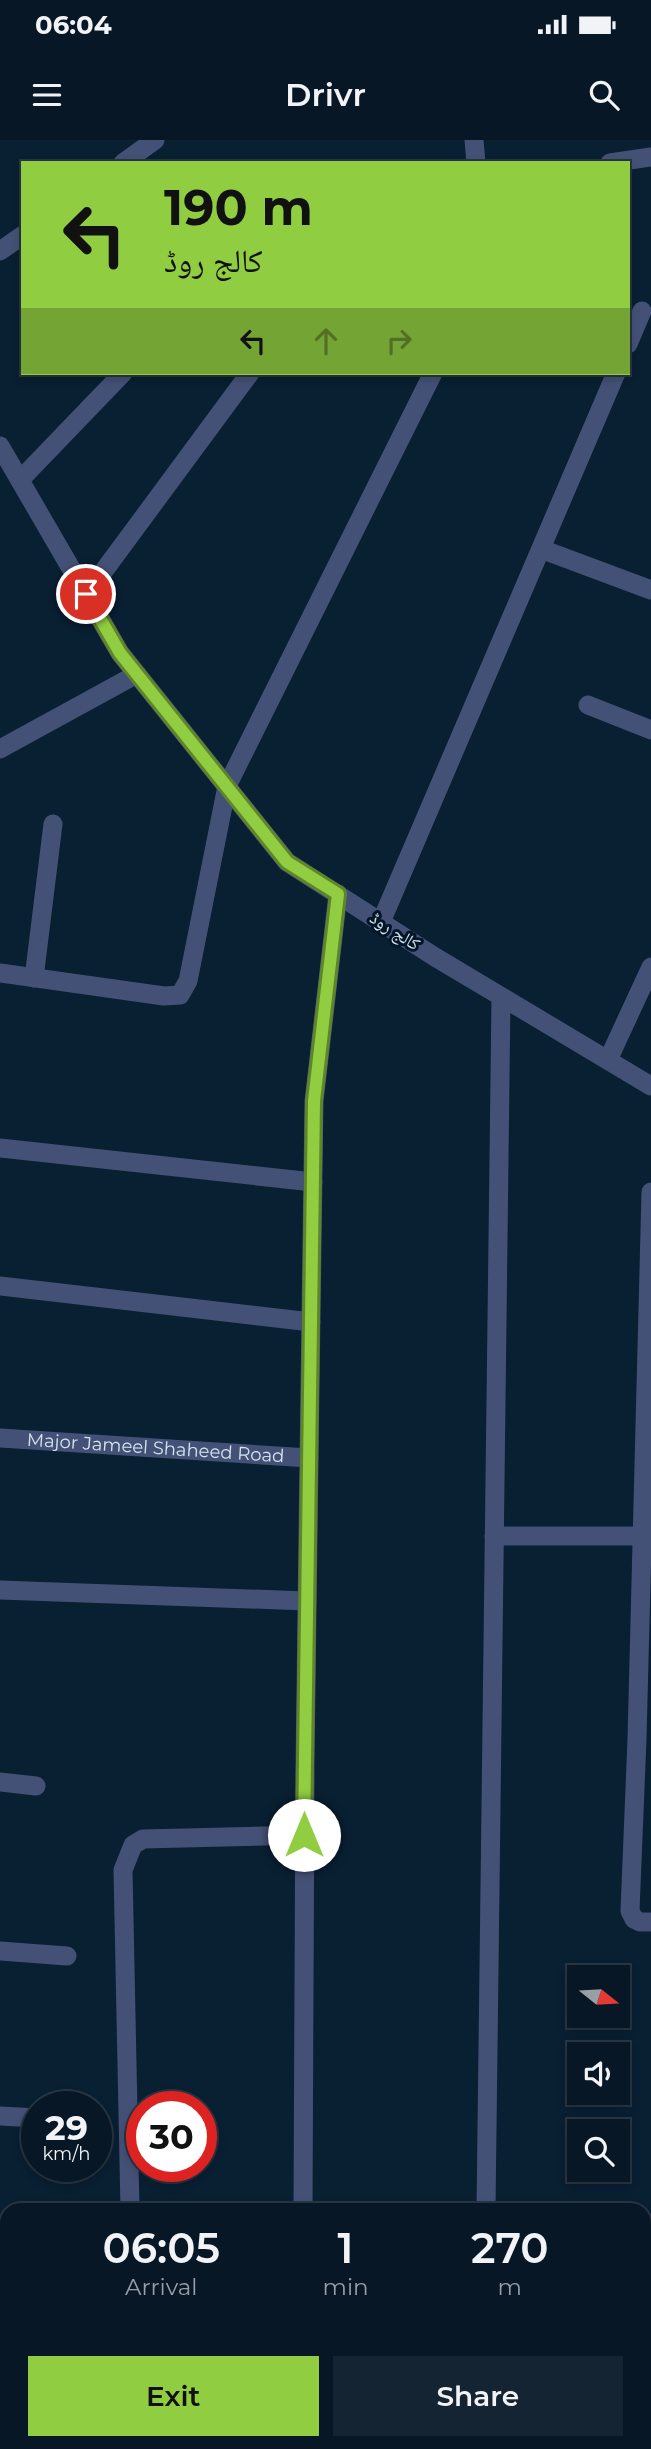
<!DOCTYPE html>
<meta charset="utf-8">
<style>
body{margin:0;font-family:Montserrat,"Noto Naskh Arabic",sans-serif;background:#152432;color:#f1f3f6;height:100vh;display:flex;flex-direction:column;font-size:26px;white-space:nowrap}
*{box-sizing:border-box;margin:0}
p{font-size:23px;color:#989fa7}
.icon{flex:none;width:38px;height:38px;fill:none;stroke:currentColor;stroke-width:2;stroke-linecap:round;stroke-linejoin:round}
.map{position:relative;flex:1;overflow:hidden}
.details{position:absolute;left:0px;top:2063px;width:651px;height:247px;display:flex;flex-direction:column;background:#071726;border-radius:21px 21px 0 0;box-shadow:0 4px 10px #0003,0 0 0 2px #283643}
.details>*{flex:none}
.guide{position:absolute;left:21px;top:21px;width:609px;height:214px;border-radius:0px;box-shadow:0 4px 10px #0003,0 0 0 2px #283643;background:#91cd40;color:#111;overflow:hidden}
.needle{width:46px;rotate:108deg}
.controls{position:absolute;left:567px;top:1825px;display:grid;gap:14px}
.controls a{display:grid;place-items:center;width:63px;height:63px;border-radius:0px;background:#071726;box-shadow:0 4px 10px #0003,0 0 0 2px #283643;font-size:35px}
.speed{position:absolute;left:21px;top:1951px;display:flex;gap:14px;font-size:35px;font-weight:700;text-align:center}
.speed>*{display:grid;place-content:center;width:91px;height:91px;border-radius:50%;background:#071726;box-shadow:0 4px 10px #0003,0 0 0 2px #283643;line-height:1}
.speed small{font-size:18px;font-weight:400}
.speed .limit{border:10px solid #d22;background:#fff;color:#111}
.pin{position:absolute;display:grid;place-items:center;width:60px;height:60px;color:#fff;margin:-30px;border:4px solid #fff;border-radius:50%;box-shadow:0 2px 7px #0007}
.me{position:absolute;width:77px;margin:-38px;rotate:0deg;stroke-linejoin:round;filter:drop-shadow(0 0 5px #0008)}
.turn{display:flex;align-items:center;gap:24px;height:147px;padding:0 28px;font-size:32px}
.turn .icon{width:91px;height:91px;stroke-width:2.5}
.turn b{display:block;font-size:49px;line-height:60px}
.lanes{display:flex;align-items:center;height:66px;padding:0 28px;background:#0003;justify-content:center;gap:35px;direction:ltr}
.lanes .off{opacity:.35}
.eta{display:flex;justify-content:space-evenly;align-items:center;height:119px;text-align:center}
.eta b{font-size:42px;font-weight:600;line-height:49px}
.cta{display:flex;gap:14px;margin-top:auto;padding:14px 28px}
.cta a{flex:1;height:80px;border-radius:0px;background:#91cd40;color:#111;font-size:28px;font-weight:600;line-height:80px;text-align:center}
.cta a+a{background:#152432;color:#f1f3f6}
.status{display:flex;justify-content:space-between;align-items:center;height:49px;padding:0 35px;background:#071726;direction:ltr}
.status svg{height:19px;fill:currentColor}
header{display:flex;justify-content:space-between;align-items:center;height:91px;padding:0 28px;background:#071726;font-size:32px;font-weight:600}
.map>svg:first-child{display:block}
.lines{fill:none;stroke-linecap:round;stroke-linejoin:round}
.service{stroke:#445176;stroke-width:18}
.minor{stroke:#445176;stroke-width:19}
.tertiary{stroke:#445176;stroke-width:19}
.route-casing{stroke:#5e852a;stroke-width:18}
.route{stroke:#91cd40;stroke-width:12}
.labels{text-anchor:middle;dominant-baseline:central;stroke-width:6;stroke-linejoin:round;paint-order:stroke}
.street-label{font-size:18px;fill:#d6e4f0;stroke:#021627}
</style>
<div class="status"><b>06:04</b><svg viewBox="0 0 49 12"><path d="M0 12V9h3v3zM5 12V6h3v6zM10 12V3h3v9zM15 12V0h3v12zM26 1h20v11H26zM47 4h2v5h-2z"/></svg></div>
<header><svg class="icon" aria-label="menu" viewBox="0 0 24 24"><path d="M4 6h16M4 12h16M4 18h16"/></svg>Drivr<svg class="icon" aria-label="search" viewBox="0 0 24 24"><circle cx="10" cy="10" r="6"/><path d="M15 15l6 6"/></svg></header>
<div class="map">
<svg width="651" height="2309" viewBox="0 0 651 2309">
<rect width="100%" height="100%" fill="#091f32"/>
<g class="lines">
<path class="service" d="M282,2303L287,2309"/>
<g class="minor">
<path d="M474,0L476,23"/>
<path d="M123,23L155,0"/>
<path d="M610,23L651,17"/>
<path d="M0,111L23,95"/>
<path d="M628,204L642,171"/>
<path d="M20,340L123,233"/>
<path d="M541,409L651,450"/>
<path d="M86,455L250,233"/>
<path d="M588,565L651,590"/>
<path d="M0,609L137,534"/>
<path d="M381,782L616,233"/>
<path d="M0,833L164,856L180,855L188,841L227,646L433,233"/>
<path d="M34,838L53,684"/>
<path d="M608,920L651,827"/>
<path d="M0,1008L313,1042"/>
<path d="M651,1052L637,1599L630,1771L634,1779L640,1782H651"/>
<path d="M0,1146L311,1182"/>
<path d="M494,1396H651"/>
<path d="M0,1450L307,1461"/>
<path d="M0,1642L36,1646"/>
<path d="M0,1811L67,1816"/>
<path d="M0,1976L37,1978"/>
<path d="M130,2070L123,1730L133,1705L143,1699L304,1695"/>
<path d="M303,2070L305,1626L309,1318"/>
<path d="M486,2070L501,857"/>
<path d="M644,2090H651"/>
<path d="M0,2102L7,2103"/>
<path d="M0,2254L7,2256"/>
<path d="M560,2303L566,2309"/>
<path d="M361,2309L368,2303"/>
</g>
<g class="tertiary">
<path d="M0,306L120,513L287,722L435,817L651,946"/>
<path id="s1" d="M0,1298L309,1318L314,961L338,754"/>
</g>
</g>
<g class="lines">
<g class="route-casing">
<path id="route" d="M86,454L120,513L287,722L338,754L314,961L304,1695"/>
</g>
<use href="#route" class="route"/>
</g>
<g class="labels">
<g class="street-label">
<text transform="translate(395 791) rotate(33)">کالج روڈ</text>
<text stroke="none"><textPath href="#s1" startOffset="156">Major Jameel Shaheed Road</textPath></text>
</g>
</g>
</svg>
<div class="controls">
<a><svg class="needle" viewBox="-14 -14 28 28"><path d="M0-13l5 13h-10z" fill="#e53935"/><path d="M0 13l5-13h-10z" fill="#989fa7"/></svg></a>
<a><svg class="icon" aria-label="sound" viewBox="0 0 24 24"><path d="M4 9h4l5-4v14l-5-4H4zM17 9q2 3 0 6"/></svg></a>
<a><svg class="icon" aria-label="search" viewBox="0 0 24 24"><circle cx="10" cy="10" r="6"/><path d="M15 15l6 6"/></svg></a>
</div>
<div class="speed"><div>29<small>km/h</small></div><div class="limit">30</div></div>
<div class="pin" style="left:86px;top:454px;background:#d93025"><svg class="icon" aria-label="arrive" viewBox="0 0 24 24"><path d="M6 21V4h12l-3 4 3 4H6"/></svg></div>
<svg class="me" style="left:304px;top:1695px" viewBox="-20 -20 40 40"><circle r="19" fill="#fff"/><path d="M0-13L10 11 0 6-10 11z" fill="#91cd40"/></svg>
<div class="guide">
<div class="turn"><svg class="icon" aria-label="left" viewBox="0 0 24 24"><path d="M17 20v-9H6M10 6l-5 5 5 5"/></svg><div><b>190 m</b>کالج روڈ</div></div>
<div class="lanes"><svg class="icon" aria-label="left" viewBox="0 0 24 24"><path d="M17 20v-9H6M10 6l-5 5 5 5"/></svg><svg class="icon off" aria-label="ahead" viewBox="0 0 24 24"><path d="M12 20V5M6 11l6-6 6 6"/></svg><svg class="icon off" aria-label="right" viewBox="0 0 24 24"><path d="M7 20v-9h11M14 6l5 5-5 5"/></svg></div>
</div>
<section class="details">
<div class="eta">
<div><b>06:05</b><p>Arrival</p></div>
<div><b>1</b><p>min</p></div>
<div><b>270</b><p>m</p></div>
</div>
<div class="cta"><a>Exit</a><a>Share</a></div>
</section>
</div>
